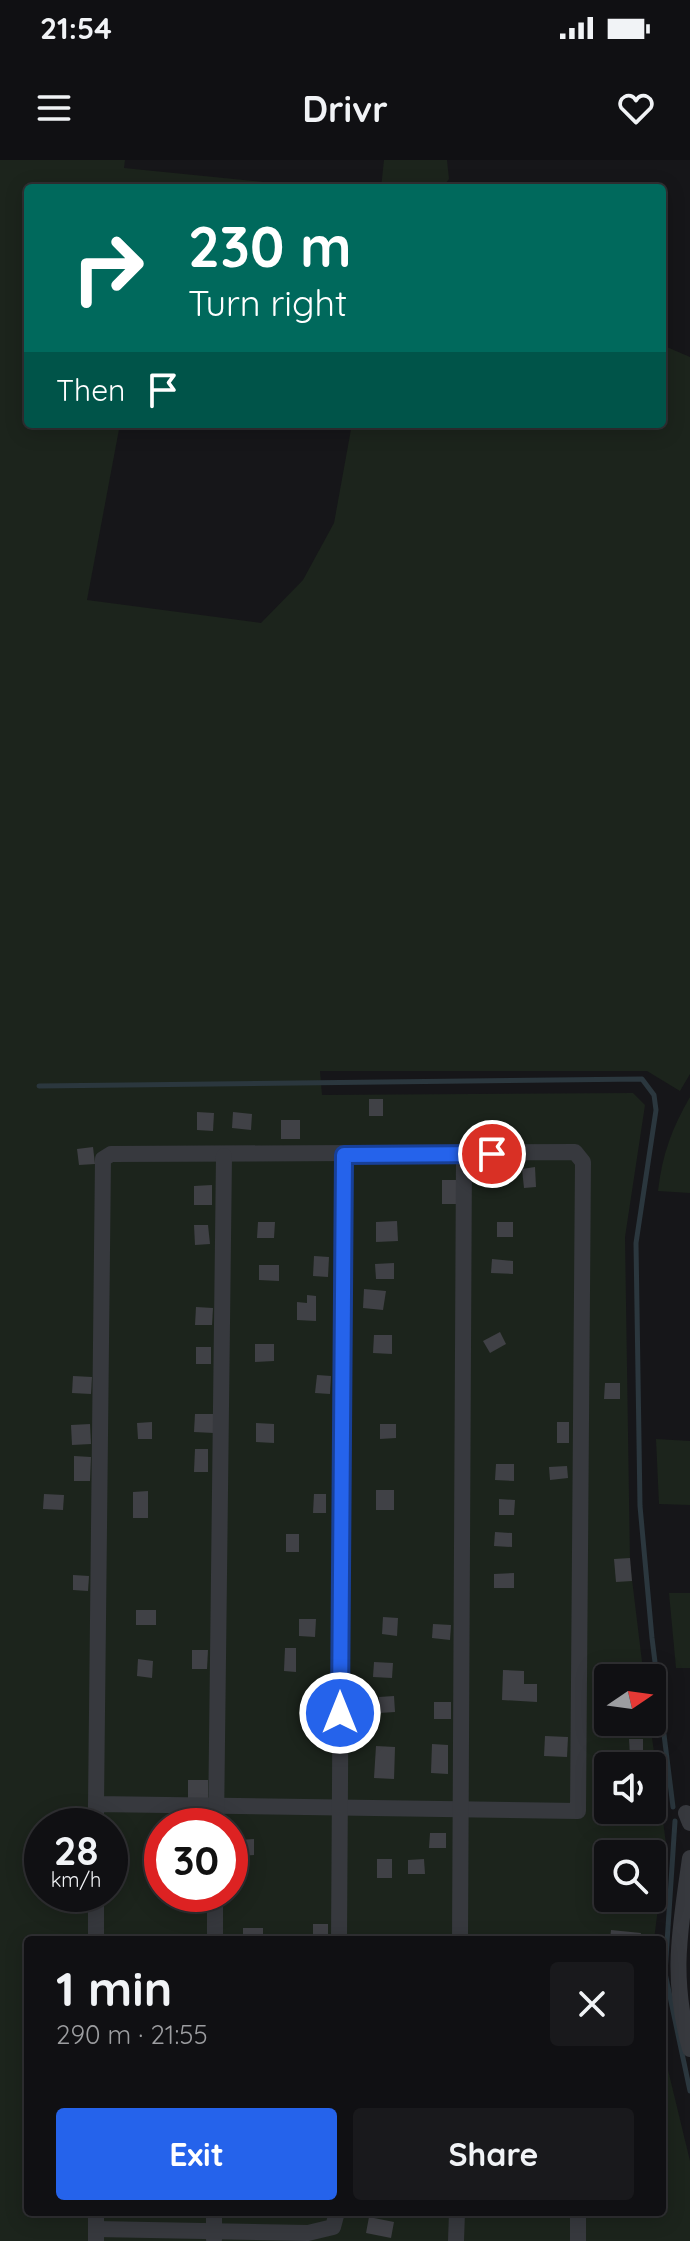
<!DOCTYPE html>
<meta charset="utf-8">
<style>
body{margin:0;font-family:Quicksand,sans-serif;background:#19191c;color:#f1f3f6;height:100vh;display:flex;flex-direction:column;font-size:30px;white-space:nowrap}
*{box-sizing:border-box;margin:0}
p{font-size:26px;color:#9c9da0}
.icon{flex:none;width:44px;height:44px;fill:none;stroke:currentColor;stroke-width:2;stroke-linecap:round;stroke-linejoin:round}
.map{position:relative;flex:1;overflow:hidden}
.side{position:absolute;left:24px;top:1776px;width:642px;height:280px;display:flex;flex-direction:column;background:#101013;border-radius:8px;box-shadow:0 4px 20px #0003,0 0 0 2px #303033}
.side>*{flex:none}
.guide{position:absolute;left:24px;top:24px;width:642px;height:244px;border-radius:8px;box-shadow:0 4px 20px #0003,0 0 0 2px #303033;background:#00695c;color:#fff;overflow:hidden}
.needle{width:52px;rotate:77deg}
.tools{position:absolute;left:594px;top:1504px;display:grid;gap:16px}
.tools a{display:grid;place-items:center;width:72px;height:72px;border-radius:8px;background:#101013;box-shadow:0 4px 20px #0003,0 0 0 2px #303033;font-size:40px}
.speed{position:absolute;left:24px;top:1648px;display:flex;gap:16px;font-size:40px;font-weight:700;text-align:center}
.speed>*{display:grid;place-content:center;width:104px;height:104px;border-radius:50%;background:#101013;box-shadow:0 4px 20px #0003,0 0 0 2px #303033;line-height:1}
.speed small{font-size:20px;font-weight:400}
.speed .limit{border:12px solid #d22;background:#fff;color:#111}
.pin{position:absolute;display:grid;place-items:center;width:68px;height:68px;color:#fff;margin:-34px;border:4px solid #fff;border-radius:50%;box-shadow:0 2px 8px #0007}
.me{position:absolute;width:88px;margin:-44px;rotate:0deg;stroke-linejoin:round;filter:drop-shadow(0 0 6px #0008)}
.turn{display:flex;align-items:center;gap:28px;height:168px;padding:0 32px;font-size:36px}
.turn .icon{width:104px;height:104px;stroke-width:2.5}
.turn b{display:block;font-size:56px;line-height:68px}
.then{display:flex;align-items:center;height:76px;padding:0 32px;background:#0003;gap:16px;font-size:30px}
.round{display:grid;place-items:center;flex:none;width:84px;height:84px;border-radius:8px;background:#19191c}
.head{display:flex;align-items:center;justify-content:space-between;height:136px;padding:0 32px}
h1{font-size:48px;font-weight:800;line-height:60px}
.primary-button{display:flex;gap:16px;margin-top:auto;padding:16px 32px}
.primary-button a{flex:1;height:92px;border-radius:8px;background:#2563eb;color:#fff;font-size:32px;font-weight:800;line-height:92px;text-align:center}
.primary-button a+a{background:#19191c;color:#f1f3f6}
.status{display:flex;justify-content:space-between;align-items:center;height:56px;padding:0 40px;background:#101013;direction:ltr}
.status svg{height:22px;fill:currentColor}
header{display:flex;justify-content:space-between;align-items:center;height:104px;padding:0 32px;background:#101013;font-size:36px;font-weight:800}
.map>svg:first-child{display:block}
.green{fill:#1c241c;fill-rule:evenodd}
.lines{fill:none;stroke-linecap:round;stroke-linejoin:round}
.stream{stroke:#2b373e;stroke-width:5}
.building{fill:#404146}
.minor{stroke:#37393e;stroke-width:16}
.route-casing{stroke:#184099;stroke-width:20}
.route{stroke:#2563eb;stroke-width:14}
</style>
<div class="status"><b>21:54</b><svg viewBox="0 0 49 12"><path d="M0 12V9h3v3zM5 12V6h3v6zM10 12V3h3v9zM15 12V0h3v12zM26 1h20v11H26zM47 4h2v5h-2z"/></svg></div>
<header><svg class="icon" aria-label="menu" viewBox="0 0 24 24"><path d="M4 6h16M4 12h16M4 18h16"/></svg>Drivr<svg class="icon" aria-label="heart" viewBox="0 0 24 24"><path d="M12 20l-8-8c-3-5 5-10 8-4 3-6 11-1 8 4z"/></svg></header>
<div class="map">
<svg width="690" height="2081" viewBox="0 0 690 2081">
<rect width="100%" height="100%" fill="#161619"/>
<g class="green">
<path d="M0,0H125L124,8L323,28H28V264H120L87,440L261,463L303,420L334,363L352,264H662V185L690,197V914L680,931L647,911H320L322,935L633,933L645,945L625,1077L630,1403L644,1518H608V1562H650L666,1684L654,1780H28V2052H662V1885L690,2001V2081H0ZM608,1606H652V1650H608ZM42,1666H110V1734H42ZM162,1666H230V1734H162ZM608,1694H652V1738H608Z"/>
<path d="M384,0H447L449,19L442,28H381Z"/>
<path d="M690,937V1033L658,1031C662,995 672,968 690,937Z"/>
<path d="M656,1279L690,1281V1345L659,1344Z"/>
<path d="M669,1433H690V1508H676Z"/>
</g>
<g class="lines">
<g class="stream">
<path d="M39,926L642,919L654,935L656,950L636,1083L640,1346L652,1478L673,1647"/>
<path d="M675,1661L665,1813L690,1931"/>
</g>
</g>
<g class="building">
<rect x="369" y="939" width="14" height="17"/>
<path d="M197,952L214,953L213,971L197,970Z"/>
<path d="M233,952L252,954L251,970L232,968Z"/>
<rect x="281" y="960" width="19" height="19"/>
<path d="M93,987L95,1004L79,1005L77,989Z"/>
<path d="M535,1007L536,1027L524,1028L522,1009Z"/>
<rect x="442" y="1020" width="14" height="24"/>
<path d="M212,1025V1045H194V1026Z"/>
<path d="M397,1061L398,1081L376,1082V1062Z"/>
<path d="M258,1062H275L274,1078H257Z"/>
<rect x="497" y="1062" width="16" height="15"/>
<path d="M194,1065H208L210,1084L195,1085Z"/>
<path d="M314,1096L329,1097L328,1117L313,1116Z"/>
<path d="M492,1099L513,1101V1114L491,1113Z"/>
<path d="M394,1103V1119H376L375,1104Z"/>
<path d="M259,1105H279V1121L259,1120Z"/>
<path d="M364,1129L386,1131L383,1150L363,1148Z"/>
<path d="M307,1135L316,1136V1161L297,1160V1142L307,1143Z"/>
<path d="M196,1147L213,1148L212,1165H195Z"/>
<path d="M500,1172L506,1184L490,1193L483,1181Z"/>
<path d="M374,1175H392V1194L373,1193Z"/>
<path d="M255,1184H274V1201L255,1202Z"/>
<rect x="196" y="1187" width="15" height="17"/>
<path d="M317,1215L331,1216L330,1234L315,1233Z"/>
<path d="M73,1216L92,1217L91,1234L72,1233Z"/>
<path d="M605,1223H620V1239H604Z"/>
<path d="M195,1254H215L214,1273L194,1272Z"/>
<path d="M152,1262V1279H138L137,1263Z"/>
<rect x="557" y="1262" width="12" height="21"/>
<path d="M256,1263L274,1264V1283L256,1282Z"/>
<path d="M90,1264L91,1284L72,1285L71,1265Z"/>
<path d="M380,1264H396V1278L380,1279Z"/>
<path d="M195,1289H208V1312H194Z"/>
<path d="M74,1296L91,1297L90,1321H74Z"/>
<path d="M496,1304H514V1321L495,1320Z"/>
<path d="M567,1306L568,1318L550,1320L549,1307Z"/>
<rect x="376" y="1330" width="18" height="20"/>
<path d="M148,1331V1358H133V1332Z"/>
<path d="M44,1334L64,1335L63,1350L43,1349Z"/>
<path d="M314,1334H326V1353H313Z"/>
<path d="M499,1339L515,1340L514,1355H499Z"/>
<path d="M495,1372L512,1373V1387L494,1386Z"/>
<rect x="286" y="1374" width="13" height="18"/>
<path d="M630,1398L632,1421L616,1422L614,1399Z"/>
<path d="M514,1413V1428H494V1414Z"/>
<path d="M73,1415L89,1416L88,1431L73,1430Z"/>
<rect x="136" y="1450" width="20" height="15"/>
<path d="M383,1457L398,1458L397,1476L382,1474Z"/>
<path d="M299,1459H316L315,1477L299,1476Z"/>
<path d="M433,1464L451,1465L450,1480L432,1478Z"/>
<path d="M285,1488H296V1512L284,1511Z"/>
<path d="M192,1490H208L207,1509H192Z"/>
<path d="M138,1499L153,1501L152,1518L137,1516Z"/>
<path d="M374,1502L393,1503L392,1518L373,1517Z"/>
<path d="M503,1510L524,1511V1524H537V1542L502,1540Z"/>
<path d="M394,1536L395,1552L379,1553V1537Z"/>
<rect x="434" y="1542" width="17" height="17"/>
<path d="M545,1576L568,1577L567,1597L544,1596Z"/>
<path d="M629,1579H643V1595L630,1596Z"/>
<path d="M432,1584L448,1585V1614L431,1613Z"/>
<path d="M376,1586L395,1587L394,1619L374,1618Z"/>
<rect x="188" y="1620" width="20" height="20"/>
<path d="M430,1673H446V1688H429Z"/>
<path d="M254,1679V1695L239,1696V1680Z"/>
<rect x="377" y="1699" width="15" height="19"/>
<path d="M424,1699L425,1714H408V1700Z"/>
<rect x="313" y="1764" width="15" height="16"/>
<rect x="243" y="1768" width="20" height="12"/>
<path d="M611,1770L641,1773L640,1780H610Z"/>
<path d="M369,2057L394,2062L391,2078L366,2073Z"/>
</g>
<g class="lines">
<g class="minor">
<path d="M686,1653L690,1663"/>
<path d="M96,1666V1644L103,999L111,994L575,992L583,1002L578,1651L96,1644"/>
<path d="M216,1666L224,996"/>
<path d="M690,1698C680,1771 670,1815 690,1889"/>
<path d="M96,1780V1734"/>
<path d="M215,1780V1734"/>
<path d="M339,1780L344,995"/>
<path d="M460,1780L464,994"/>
<path d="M96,2069L308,2073L333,2067L337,2052"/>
<path d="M214,2079V2052"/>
<path d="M96,2081V2052"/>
<path d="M456,2081L457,2052"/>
<path d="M578,2081V2052"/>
</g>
</g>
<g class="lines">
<g class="route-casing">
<path id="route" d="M340,1553L344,995L492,994"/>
</g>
<use href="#route" class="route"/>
</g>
</svg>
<div class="tools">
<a><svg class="needle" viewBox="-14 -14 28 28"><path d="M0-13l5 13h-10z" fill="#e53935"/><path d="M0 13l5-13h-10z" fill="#9c9da0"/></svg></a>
<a><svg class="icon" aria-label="sound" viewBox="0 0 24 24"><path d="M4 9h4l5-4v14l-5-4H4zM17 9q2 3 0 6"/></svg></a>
<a><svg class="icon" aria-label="search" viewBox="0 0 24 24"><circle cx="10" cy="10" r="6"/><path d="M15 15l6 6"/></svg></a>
</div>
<div class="speed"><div>28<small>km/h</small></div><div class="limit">30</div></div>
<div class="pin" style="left:492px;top:994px;background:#d93025"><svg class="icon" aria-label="arrive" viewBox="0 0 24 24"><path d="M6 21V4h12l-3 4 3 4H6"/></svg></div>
<svg class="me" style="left:340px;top:1553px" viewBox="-20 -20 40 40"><circle r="17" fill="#2563eb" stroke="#fff" stroke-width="3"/><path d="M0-11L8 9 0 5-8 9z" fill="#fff"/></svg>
<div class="guide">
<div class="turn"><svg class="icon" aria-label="right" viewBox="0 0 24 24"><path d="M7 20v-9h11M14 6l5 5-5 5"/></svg><div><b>230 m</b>Turn right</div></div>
<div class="then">Then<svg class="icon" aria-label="arrive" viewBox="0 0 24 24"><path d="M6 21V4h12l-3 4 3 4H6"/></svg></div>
</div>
<section class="side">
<div class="head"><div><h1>1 min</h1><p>290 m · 21:55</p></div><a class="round"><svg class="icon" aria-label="close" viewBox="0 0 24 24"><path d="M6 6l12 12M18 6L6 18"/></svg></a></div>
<div class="primary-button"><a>Exit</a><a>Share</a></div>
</section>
</div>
